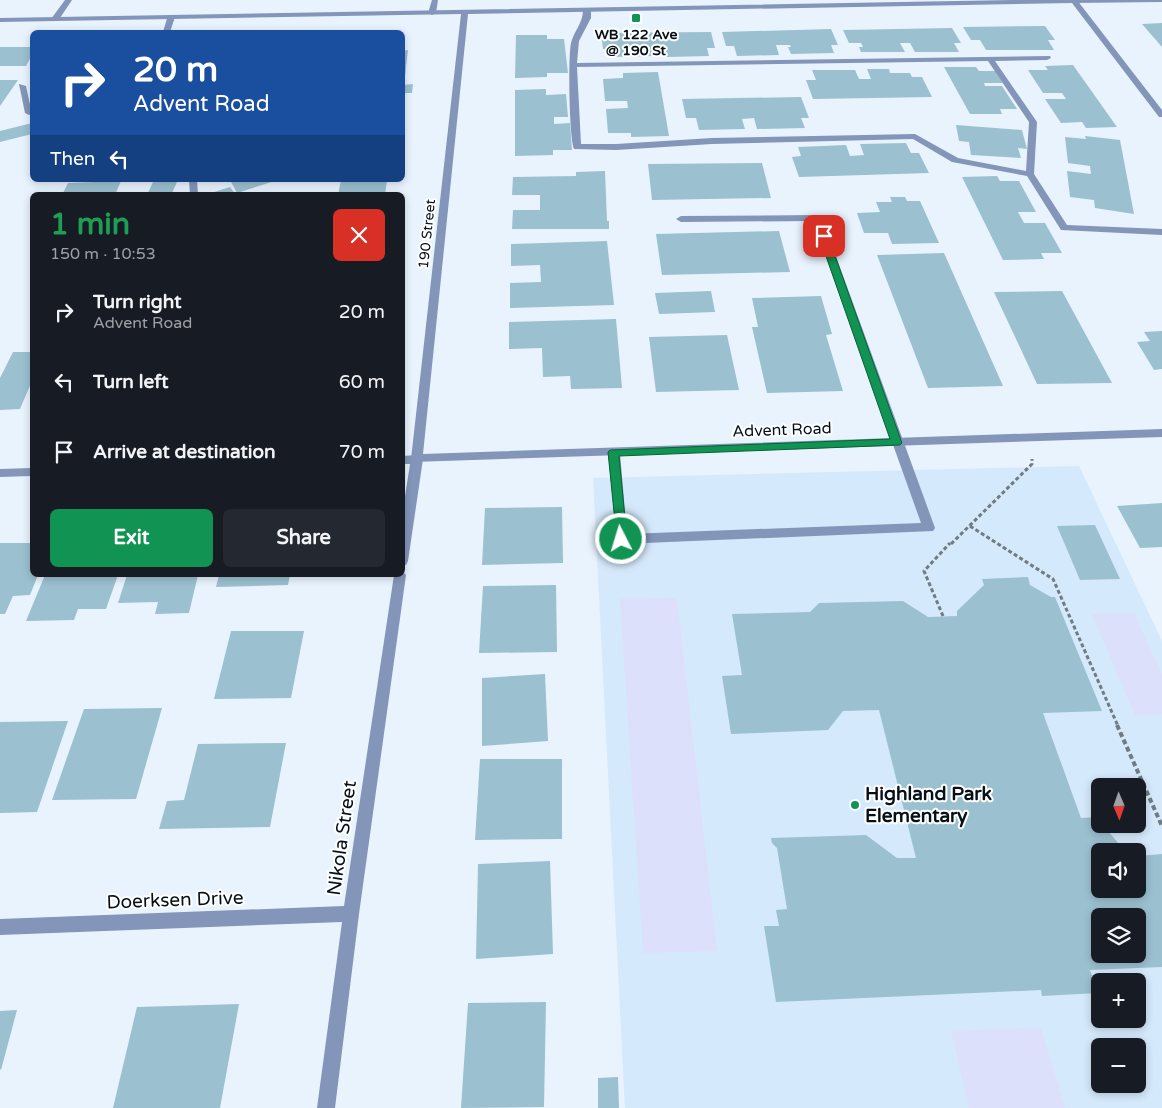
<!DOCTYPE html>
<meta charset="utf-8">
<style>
body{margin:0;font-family:"Varela Round",sans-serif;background:#242831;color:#f1f3f6;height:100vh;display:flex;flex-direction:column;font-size:19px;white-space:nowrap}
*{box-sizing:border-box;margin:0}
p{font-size:16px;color:#9ea1a6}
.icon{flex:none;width:28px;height:28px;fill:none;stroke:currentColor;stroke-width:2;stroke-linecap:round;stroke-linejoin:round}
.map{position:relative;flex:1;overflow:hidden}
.sheet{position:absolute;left:30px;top:192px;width:375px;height:385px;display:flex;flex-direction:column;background:#171b24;border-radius:8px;box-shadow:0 2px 8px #0003}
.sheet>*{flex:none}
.guide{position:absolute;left:30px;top:30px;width:375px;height:152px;border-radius:8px;box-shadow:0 2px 8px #0003;background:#1a4fa0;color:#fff;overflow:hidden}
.needle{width:32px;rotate:178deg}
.buttons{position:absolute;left:1091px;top:778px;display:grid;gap:10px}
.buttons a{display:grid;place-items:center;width:55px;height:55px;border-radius:8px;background:#171b24;box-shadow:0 2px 8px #0003;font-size:25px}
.pin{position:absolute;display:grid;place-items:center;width:42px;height:42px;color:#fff;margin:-21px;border-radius:10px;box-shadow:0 2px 8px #0006}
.me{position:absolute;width:55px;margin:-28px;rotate:355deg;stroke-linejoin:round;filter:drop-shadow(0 0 4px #0008)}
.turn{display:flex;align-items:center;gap:18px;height:105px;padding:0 20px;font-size:22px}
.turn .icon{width:65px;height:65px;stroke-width:2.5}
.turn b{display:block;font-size:35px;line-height:42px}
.then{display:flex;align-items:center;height:48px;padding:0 20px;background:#0003;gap:10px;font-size:19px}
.round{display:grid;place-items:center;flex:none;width:52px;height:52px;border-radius:8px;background:#242831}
.headline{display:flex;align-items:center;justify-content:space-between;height:85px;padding:0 20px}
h1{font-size:30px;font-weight:700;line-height:38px;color:#1e9e55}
.primary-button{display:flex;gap:10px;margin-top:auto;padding:10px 20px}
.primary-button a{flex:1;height:58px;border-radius:8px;background:#119453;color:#fff;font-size:20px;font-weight:700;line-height:58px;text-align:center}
.primary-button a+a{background:#242831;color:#f1f3f6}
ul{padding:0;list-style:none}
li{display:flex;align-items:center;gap:15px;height:70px;padding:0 20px}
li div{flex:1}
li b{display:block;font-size:19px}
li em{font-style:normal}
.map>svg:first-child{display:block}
.built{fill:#d4e9fb;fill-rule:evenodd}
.green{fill:#dde0fa}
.building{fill:#9bc0d0;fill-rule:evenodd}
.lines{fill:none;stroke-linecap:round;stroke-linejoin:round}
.path-far1{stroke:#707b84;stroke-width:3;stroke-dasharray:4 2.5;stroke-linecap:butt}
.path{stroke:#707b84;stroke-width:4;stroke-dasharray:5 3;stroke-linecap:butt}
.service{fill:#8396b9;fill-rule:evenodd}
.minor{fill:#8396b9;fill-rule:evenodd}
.tertiary{fill:#8396b9;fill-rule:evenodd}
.route{fill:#119453;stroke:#0b6036}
.poi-dot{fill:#119453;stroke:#fff;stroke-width:2}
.labels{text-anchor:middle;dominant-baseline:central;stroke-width:4;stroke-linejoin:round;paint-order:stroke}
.far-poi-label{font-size:14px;font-weight:bold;fill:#061018;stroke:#fff}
.far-street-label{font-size:14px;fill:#061018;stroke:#fff}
.street-label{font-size:16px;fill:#061018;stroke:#fff}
.near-poi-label{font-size:19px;font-weight:bold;fill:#061018;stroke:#fff;text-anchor:start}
.near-street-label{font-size:19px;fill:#061018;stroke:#fff}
</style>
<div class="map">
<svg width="1162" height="1108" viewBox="0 0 1162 1108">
<rect width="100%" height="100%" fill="#e8f3fe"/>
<path class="built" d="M1079,466L1162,641V1108H625L593,478ZM1100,786H1138V824H1100ZM1100,851H1138V889H1100ZM1100,916H1138V954H1100ZM1100,981H1138V1019H1100ZM1100,1046H1138V1084H1100Z"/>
<g class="green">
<path d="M677,598L717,951L643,953L620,599Z"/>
<path d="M1134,613L1162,675V714L1135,715L1092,614Z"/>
<path d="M1041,1028L1065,1108H969L951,1031Z"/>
</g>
<g class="building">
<path d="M1162,23V47L1142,24Z"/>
<path d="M1045,26L1055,40H1048L1054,50H986L980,40H971L963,27Z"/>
<path d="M952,28L961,43H954L959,52H915L910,43H900L905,52H861L859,47H863L861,43H849L843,30Z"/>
<path d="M831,29L838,45H831L834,53L791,54L788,47H791L790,45H776L779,55L737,56L734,46H726L722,32Z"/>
<path d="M711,32L715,48H707L709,56L667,57L665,47H653L654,56L612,57L611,49H603L601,33Z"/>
<path d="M516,35H547V39H564L568,73H547V77L515,78Z"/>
<path d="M0,47H32V55L26,66H0Z"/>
<path d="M408,50L404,85L413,84L412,93H402V51Z"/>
<path d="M1073,65L1117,127L1086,128L1082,122L1061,123L1045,99H1066L1062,93H1043L1028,70H1048L1045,66Z"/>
<path d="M944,67H976L979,71H995L1003,83H984L985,86H1002L1017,109H1000L1002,114H970Z"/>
<path d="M867,69H889L890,73H910L912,77H922L932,97L813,99L806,80H816L812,70H855L859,79H871Z"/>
<path d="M658,72L669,136L631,137V133H608L606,109L628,108L627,101H605L603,79L623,78V73Z"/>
<path d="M0,80H18L0,106Z"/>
<path d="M546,89V95L566,94L568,117H554V124L570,123L572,150H553V155L515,156V90Z"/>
<path d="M801,97L809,118H801L805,128L757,129L754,118L742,119L745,129L699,130L696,118H686L682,99Z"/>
<path d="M32,123V134L0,142V131Z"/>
<path d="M956,125L1022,130L1027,149L1018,148L1021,158L971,155L969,142L959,141Z"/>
<path d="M1085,136L1120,140L1134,214L1095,208L1094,200L1070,197L1067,171L1091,174L1090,166L1068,163L1065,137L1086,139Z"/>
<path d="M906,143L911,153H919L929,173L799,177L792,157L801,156L798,147L846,145L850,156L864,155L860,144Z"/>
<path d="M762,163L771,198L652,200L648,164Z"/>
<path d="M605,171L607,221H609V229H512L513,210H540V195H512L513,177L576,176V172Z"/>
<path d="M997,176L1000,181H1019L1036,212H1018L1024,223H1045L1062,253H1041L1044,259L1003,260L962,177Z"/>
<path d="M154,180H178L171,195H147Z"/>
<path d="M230,180H278L237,193Z"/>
<path d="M341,180H387L385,195H338Z"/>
<path d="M121,181L115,195H62L68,183Z"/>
<path d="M230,187L236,195H205Z"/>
<path d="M890,197H905L907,201H920L939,243L892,244L888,233H864L857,213L880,212L876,202H892Z"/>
<path d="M779,231L790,272L662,275L656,234Z"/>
<path d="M607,241L614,305L510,308V283L541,282L540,265L511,266V244Z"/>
<path d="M944,253L1003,386L928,388L877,255Z"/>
<path d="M711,291L715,312L659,314L655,293Z"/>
<path d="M1062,291L1112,383L1037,384L994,292Z"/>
<path d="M821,296L832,334L826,335L843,391L767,393L752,327H758L752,298Z"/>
<path d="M616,319L622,388L571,389L570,376L543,377L542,348L509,349V322Z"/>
<path d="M1162,331V369L1154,370L1137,342L1150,341L1144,332Z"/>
<path d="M727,335L739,390L656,392L649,337Z"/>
<path d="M13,352H32V381L20,409L0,410V378Z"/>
<path d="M1162,503V547L1140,548L1117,506Z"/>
<path d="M562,507L563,563L482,565L485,508Z"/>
<path d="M1095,525L1120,579L1080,580L1057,526Z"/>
<path d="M0,543H32V575H38L30,595L13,596L5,614H0Z"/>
<path d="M45,575H118L106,609H78L74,620L26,621Z"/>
<path d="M127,575H198L189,613L155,614L158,602L118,603Z"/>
<path d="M219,575H290L288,585L216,587Z"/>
<path d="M1028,577L1030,585L1051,597H1055L1102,711L1043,713L1081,818L1097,817L1100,824H1102L1125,851H1100V889H1138V856L1162,854V967L1090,970L1098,993L1042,996L1041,990L776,1002L764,926H779L776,910L787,909L777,848L772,843L771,838L866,835L897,858H916L879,710L843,711L828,730L731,734L722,676L742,675L732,614L810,612L819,603L903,601L928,617L957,616V611L984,585L982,579ZM1100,916H1138V954H1100Z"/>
<path d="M556,585L557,652L479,653L483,586Z"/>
<path d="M231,631H304L291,698L214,699Z"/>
<path d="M545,674L548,741L482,746V678Z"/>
<path d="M162,708L136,799L52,800L84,709Z"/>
<path d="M68,721L37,812L0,813V722Z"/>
<path d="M286,743L270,827L159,829L167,801L184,800L198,744Z"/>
<path d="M480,759H562V839L475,840Z"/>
<path d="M550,861L553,954L476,959L478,864Z"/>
<path d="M546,1002L544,1107L461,1108L468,1003Z"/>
<path d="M239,1004L220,1108H113L137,1007Z"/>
<path d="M17,1010L1,1070L0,1069V1011Z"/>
<path d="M618,1077L619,1108H598V1078Z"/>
</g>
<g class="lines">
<g class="path-far1">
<path d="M970,526L1053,579L1118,726"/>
<path d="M951,544L1032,464V459"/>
<path d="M943,616L924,571L950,543"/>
</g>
<path class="path" d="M1117,725L1162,826"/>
<g class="service">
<path d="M65,0H72L58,21H52L51,19Z"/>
<path d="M432,0H438L436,13L432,15L428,13Z"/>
<path d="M587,8L591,10V18L579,41L577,63L1050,56L1051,58L1047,60L995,61L1037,122L1034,174L1067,225L1162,229V235L1061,230L1027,176L952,162L913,139L712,144L616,150L574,149C569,136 568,57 571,43C574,31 583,23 583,10ZM988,61L1029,122L1026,171L958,158L915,134L712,138L616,144H581L577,67Z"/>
<path d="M168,15L175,17L170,32H163Z"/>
<path d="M19,84L26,86L32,114L29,115L25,113Z"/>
<path d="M189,180H197L198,195H190Z"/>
<path d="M817,215L822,218L935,528L933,531L621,544L617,543L608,453L614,449L620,453L627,534L921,523L813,221L681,222L676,219L681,216Z"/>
</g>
<g class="minor">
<path d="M1071,0H1162V2L1074,3Z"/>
<path d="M417,455L423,459L408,561L406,565L402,566V516L410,464H402V456Z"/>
<path d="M32,468V476L0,477V469Z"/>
<path d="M402,571L406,575L359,914L335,1108H317L342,922L0,935V919L344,906L394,575H402Z"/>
</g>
<path class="tertiary" d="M1012,0H1077L1162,110V117H1159L1072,3L468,14L423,454L1162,429V437L413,462L411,459L461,14L0,22V18Z"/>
</g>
<path class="route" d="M821,234L828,236L902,443L900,445L619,456L627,539L625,542H617L608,452L610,450L890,439L819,236Z"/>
<g class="poi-dot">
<rect x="631" y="13" width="10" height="10" rx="2.5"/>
<circle cx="855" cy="805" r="5"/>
</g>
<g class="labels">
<g class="far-poi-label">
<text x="636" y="34">WB 122 Ave<tspan x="636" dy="16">@ 190 St</tspan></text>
</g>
<g class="far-street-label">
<text transform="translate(427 234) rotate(-84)">190 Street</text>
</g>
<g class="street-label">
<text transform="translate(782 430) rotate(-2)">Advent Road</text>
</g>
<g class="near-poi-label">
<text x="865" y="794">Highland Park<tspan x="865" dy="22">Elementary</tspan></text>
</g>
<g class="near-street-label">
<text transform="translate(342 838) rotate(-82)">Nikola Street</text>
<text transform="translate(175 900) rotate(-2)">Doerksen Drive</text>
</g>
</g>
</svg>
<div class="buttons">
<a><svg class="needle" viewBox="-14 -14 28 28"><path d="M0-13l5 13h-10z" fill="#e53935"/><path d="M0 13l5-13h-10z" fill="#9ea1a6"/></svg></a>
<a><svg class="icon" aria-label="sound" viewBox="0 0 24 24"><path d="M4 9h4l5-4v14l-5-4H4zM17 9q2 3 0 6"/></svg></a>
<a><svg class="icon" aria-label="layers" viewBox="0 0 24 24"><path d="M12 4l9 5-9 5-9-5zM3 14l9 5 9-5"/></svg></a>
<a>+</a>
<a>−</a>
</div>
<div class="pin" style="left:824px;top:236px;background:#d93025"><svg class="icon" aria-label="arrive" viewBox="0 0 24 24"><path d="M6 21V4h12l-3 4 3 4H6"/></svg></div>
<svg class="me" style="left:621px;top:539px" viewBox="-20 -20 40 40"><circle r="17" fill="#119453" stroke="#fff" stroke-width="3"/><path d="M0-11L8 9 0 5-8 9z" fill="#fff"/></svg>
<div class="guide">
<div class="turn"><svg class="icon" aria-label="right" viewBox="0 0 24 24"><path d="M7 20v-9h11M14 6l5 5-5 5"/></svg><div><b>20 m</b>Advent Road</div></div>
<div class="then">Then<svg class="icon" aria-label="left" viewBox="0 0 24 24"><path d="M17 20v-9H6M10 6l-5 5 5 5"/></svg></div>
</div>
<section class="sheet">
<div class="headline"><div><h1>1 min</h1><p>150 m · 10:53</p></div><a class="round" style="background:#d93025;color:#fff"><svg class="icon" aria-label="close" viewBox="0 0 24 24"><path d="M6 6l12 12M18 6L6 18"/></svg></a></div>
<ul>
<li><svg class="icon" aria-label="right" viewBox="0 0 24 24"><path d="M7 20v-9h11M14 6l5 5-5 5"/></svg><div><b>Turn right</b><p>Advent Road</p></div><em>20 m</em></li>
<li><svg class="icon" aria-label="left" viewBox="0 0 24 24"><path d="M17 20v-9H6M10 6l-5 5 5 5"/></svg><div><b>Turn left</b></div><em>60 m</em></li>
<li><svg class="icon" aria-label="arrive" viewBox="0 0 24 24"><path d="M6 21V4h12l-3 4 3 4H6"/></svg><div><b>Arrive at destination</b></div><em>70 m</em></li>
</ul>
<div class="primary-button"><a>Exit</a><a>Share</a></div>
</section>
</div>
